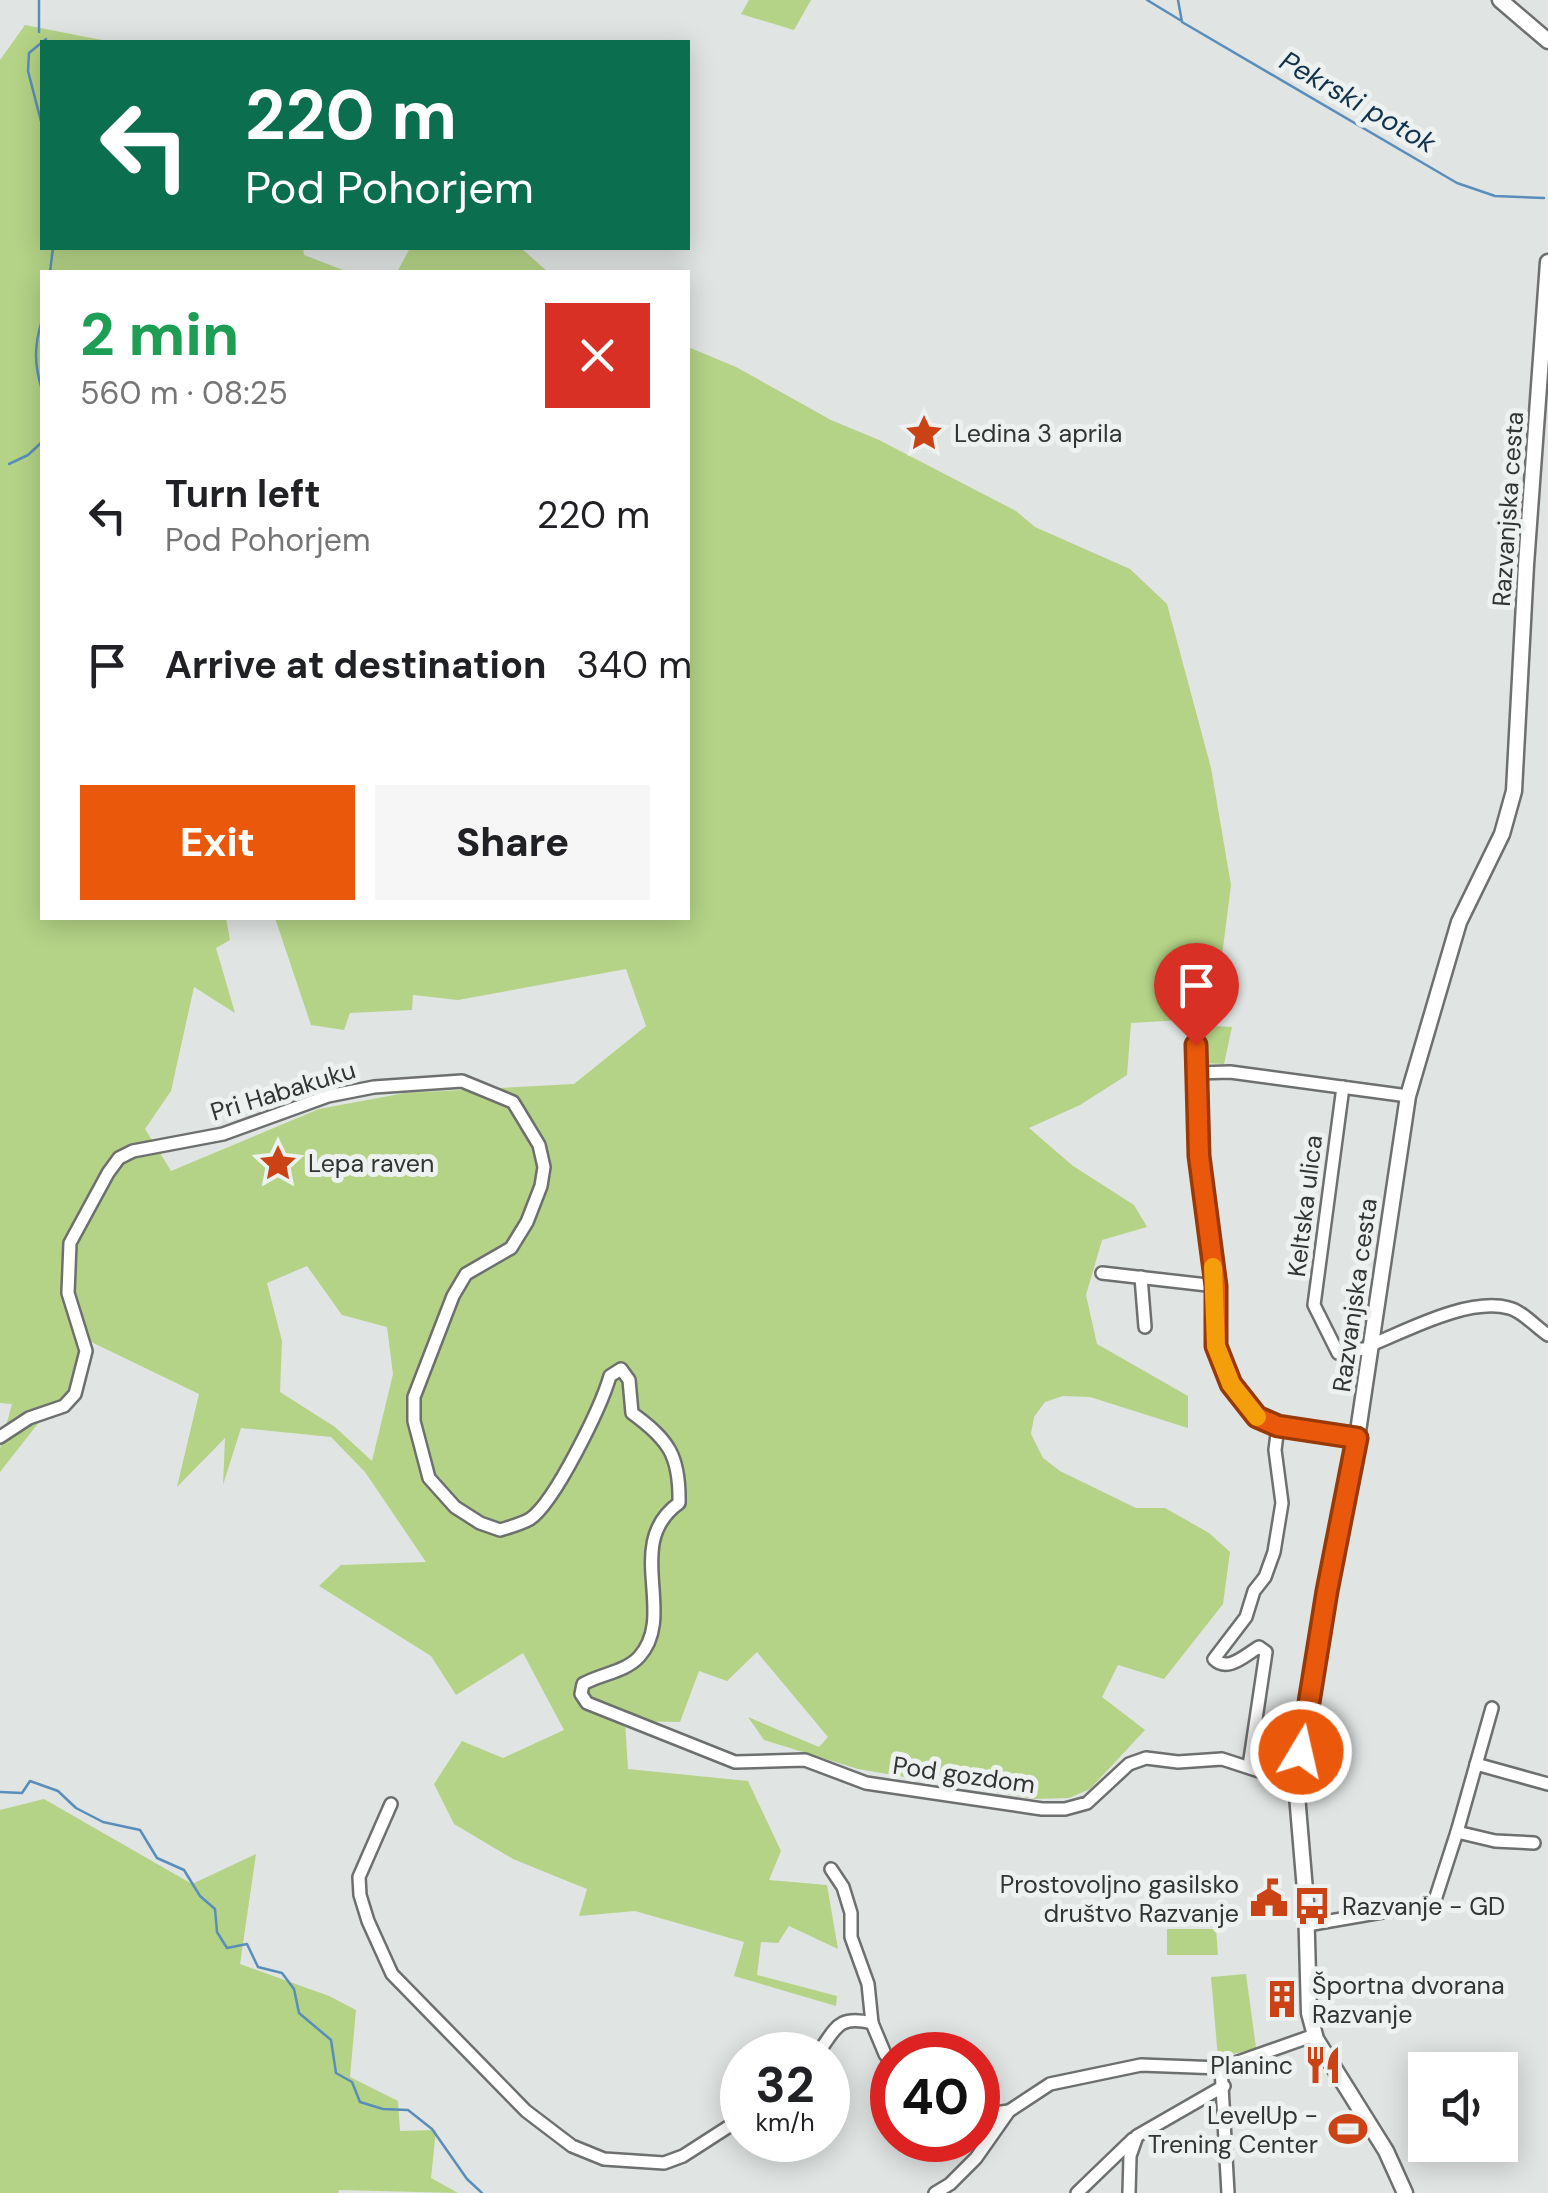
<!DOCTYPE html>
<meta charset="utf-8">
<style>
body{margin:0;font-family:"DM Sans",sans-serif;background:#f6f6f6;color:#202124;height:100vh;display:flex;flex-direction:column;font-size:38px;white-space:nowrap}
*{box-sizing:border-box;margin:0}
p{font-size:32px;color:#757577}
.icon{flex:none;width:55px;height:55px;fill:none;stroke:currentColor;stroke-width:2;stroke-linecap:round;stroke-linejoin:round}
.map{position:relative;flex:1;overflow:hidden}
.drawer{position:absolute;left:40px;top:270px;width:650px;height:650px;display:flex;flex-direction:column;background:#fff;border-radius:0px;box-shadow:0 5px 25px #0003}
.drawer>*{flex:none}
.guide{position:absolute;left:40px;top:40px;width:650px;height:210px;border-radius:0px;box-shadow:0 5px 25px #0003;background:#0b6e4f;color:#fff;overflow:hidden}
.controls{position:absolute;left:1408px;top:2052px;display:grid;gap:20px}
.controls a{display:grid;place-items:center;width:110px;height:110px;border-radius:0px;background:#fff;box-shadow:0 5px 25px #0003;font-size:50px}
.speed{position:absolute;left:720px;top:2032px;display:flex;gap:20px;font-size:50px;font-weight:700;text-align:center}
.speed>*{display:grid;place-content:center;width:130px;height:130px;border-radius:50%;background:#fff;box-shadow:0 5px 25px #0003;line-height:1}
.speed small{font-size:25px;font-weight:400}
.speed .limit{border:15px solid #d22;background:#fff;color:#111}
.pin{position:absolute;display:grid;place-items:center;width:85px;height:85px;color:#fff;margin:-102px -42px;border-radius:50% 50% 50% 0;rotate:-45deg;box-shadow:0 0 10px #0007}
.pin .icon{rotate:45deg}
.me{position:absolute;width:110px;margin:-55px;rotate:9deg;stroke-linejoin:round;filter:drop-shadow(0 0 8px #0008)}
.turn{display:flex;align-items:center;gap:35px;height:210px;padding:0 40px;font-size:45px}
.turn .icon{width:130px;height:130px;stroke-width:2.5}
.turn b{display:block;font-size:70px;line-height:85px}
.round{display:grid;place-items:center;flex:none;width:105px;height:105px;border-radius:0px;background:#f6f6f6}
.overview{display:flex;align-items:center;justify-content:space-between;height:170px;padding:0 40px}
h1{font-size:60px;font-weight:800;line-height:75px;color:#1e9e55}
.action{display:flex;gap:20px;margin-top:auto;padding:20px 40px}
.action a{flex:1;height:115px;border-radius:0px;background:#ea580c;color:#fff;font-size:40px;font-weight:800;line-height:115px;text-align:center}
.action a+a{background:#f6f6f6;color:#202124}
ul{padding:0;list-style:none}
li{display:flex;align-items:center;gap:30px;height:150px;padding:0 40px}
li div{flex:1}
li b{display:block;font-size:38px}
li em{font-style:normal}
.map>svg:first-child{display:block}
.green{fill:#b4d386;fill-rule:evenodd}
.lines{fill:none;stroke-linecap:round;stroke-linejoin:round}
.stream{stroke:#5a8eba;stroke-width:2.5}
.minor-casing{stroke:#6d706f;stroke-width:16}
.tertiary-casing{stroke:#6d706f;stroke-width:19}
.minor{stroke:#fff;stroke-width:11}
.tertiary{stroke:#fff;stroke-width:14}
.route-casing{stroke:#983908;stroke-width:25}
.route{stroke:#ea580c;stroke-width:18}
.slow{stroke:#f59e0b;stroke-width:18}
.labels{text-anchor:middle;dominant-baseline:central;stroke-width:10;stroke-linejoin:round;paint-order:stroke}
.poi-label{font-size:25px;fill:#333434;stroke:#edf1f0;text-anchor:start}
.street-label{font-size:25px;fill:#333434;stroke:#edf1f0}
.water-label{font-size:28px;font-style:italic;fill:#12324b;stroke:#edf1f0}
</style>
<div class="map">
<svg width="1548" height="2193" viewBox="0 0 1548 2193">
<rect width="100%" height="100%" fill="#e0e4e3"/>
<g class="green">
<path d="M749,0H811L794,30L741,14Z"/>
<path d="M25,25L112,42H42V248H303L304,255L348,272H42V918H226L230,940L216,948L235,1013L194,987L171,1091L145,1129L171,1171L319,1109L405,1093L574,1084L646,1026L626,969L458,1000L413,995L412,1010L350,1013L344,1030L311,1025L275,918H688V347L736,367L831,420L879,440L1016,511L1035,527L1130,569L1167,604L1211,768L1231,885L1213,1026L1232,1027L1224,1064L1202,1063L1199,1019L1131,1023L1127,1075L1080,1105L1029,1128L1073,1166L1134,1205L1147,1227L1102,1240L1086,1295L1097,1344L1188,1396V1428L1090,1397L1063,1396L1045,1402L1034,1417L1031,1434L1043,1458L1060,1471L1136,1508H1165L1209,1533L1230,1552L1223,1604L1164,1679L1118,1665L1102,1697L1145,1730L1090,1789L1069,1798L1035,1799L858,1769L764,1740L748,1717L819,1747L828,1737L757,1652L727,1681L699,1671L680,1722L625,1721L628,1769L748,1781L781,1851L769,1880L827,1885L838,1949L789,1926L778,1943L761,1942L757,1975L837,1996L836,2006L734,1976L744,1942L635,1911L579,1916L587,1889L513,1859L454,1824L434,1784L462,1741L503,1758L564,1730L523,1653L456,1695L431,1656L319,1586L341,1565L426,1562L365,1472L331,1437L241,1428L223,1485L225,1438L177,1487L199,1394L83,1338V1382L40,1421L0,1472V1448L12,1404L0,1403V60ZM307,1266L342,1315L387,1327L393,1374L372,1461L335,1427L280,1392L282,1341L267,1283Z"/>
<path d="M410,248H521L548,272H397Z"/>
<path d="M44,1799L192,1884L256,1854L240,1964L329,1996L356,2010L350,2077L398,2101L400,2131L436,2130L431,2178L458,2193L339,2190L338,2193H0V1810Z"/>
<path d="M1167,1929H1216L1218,1955H1167Z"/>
<path d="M1246,1974L1256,2048L1218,2058L1211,1977Z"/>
</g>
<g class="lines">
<g class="stream">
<path d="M1147,0L1180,20"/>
<path d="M1178,0L1182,22L1457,183L1495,196L1544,198"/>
<path d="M39,32V0"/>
<path d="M42,125L28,71L29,53L46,39"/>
<path d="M50,272L53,248"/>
<path d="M42,320C34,346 34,364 42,390"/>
<path d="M9,464L28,455L42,442"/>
<path d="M0,1792L22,1793L30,1781L58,1791L76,1808L103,1822L140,1830L157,1858L184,1870L200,1896L215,1909L217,1932L227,1948L247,1944L258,1967L282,1973L294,1989L299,2013L331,2040L336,2073L352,2082L360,2102L383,2109L408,2110L432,2129L467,2179L482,2193"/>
<path d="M1087,2193L1103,2176"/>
</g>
<g class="minor-casing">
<g id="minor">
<path d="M1196,1016L1199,1155L1216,1286V1346L1231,1384L1257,1417L1278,1426L1357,1438"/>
<path d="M1196,1073L1230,1072L1408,1096"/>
<path d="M1343,1087L1314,1305L1338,1353L1370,1348"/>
<path d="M1102,1273L1216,1286"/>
<path d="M1141,1277L1145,1327"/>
<path d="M1371,1345C1408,1330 1469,1297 1509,1308C1522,1311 1536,1327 1548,1335"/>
<path d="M0,1437L29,1418L64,1406L75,1394L86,1351L68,1293L70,1243L108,1173L119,1158L133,1151L223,1134L328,1096L374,1087L462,1081L513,1102L539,1145L544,1167L541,1186L527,1222L511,1248L466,1274L453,1296L414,1397V1421L429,1478L455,1507L480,1523L500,1530C510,1527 521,1524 530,1519C555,1502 601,1407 610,1376L621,1369L629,1380L632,1413C669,1440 680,1456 679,1503C622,1544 678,1614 639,1657C625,1672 600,1674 583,1684L581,1694L587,1703L735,1762L805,1760L866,1783L1042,1809H1065L1087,1803L1129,1764L1146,1758L1178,1762L1222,1759L1296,1783"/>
<path d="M1476,1764L1548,1784"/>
<path d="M1249,1766L1266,1652L1259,1647C1245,1655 1228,1673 1214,1659L1246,1617L1254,1591L1265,1577L1274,1552L1282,1503L1275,1450L1278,1426"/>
<path d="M391,1804L359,1877L360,1895L368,1921L392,1974L526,2111L572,2146L604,2159L664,2163L683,2156L742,2118"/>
<path d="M1457,1832L1495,1841L1534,1843"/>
<path d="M831,1869L843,1887L851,1913V1937L868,1984L872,2023"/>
<path d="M1307,1925L1434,1903L1457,1832L1492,1708"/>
<path d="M816,2055C836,2031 835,2014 872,2023L885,2054L892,2063"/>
<path d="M1221,2068L1228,2193"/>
<path d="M978,2103L994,2113L1009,2111"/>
<path d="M935,2193L950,2184L976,2158L1009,2111L1050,2084L1141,2065L1221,2068L1309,2037L1316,2039"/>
<path d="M1077,2193L1133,2139"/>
<path d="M1129,2193L1130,2156L1137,2136L1224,2086"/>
</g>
</g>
<g class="tertiary-casing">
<g id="tertiary">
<path d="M1500,0L1548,41"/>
<path d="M1405,2193L1386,2151L1316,2039L1309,2013L1306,1902L1296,1783L1327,1591L1357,1438L1408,1096L1459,922L1502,834L1514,791L1526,565L1548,262"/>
</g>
</g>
<use href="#minor" class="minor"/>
<use href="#tertiary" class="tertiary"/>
</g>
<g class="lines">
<g class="route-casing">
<path id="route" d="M1196,1045L1199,1156L1216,1286V1346L1231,1384L1257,1417L1278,1426L1357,1438L1327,1591L1301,1752"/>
</g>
<use href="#route" class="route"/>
<path class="slow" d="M1213,1267L1216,1346L1231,1384L1257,1417"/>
</g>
<defs>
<g id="sight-bare" transform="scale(3)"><path d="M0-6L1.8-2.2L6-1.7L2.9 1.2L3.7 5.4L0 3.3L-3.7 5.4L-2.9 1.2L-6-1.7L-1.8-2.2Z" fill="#cb4314" stroke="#edf1f0" stroke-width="2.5" paint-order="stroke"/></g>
<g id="civic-bare" transform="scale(3)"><path d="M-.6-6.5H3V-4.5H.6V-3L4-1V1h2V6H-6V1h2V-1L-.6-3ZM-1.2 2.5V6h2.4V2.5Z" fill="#cb4314" stroke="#edf1f0" stroke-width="2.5" paint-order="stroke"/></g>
<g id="bus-bare" transform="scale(3)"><path d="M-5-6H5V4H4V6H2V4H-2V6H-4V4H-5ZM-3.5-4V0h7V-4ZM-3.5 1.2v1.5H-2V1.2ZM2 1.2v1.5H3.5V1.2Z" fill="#cb4314" stroke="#edf1f0" stroke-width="2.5" paint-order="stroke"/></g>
<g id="building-bare" transform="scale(3)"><path d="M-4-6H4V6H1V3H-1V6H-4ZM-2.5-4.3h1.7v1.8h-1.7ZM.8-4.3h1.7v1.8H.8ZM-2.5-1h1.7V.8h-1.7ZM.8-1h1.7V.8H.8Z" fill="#cb4314" stroke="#edf1f0" stroke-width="2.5" paint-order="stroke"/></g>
<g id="restaurant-bare" transform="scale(3)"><path d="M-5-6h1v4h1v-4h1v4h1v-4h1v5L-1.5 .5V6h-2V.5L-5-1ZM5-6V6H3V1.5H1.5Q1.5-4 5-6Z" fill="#cb4314" stroke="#edf1f0" stroke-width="2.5" paint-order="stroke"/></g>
<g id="stadium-bare" transform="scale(3)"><path d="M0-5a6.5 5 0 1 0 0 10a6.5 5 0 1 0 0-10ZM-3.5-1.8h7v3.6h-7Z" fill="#cb4314" stroke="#edf1f0" stroke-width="2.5" paint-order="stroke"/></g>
</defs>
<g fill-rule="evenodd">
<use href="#sight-bare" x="924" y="433"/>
<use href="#sight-bare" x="278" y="1163"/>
<use href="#civic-bare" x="1269" y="1898"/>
<use href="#bus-bare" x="1312" y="1906"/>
<use href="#building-bare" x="1282" y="1999"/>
<use href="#restaurant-bare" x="1323" y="2065"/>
<use href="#stadium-bare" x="1348" y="2129"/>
</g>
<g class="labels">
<g class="poi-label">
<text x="954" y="433">Ledina 3 aprila</text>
<text x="308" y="1163">Lepa raven</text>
<text x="1239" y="1884" text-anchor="end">Prostovoljno gasilsko<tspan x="1239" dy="29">društvo Razvanje</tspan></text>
<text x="1342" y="1906">Razvanje - GD</text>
<text x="1312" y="1985">Športna dvorana<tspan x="1312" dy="29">Razvanje</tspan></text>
<text x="1293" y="2065" text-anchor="end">Planinc</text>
<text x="1318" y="2115" text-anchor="end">LevelUp -<tspan x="1318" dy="29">Trening Center</tspan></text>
</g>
<g class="street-label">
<text transform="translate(1508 509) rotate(-86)">Razvanjska cesta</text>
<text transform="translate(283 1091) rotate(-17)">Pri Habakuku</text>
<text transform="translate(1305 1206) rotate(-83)">Keltska ulica</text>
<text transform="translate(1355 1295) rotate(-82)">Razvanjska cesta</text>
<text transform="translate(964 1775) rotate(8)">Pod gozdom</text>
</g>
<g class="water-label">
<text transform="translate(1358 102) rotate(30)">Pekrski potok</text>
</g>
</g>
</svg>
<div class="controls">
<a><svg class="icon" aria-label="sound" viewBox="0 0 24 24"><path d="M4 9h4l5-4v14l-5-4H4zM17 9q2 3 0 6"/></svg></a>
</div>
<div class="speed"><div>32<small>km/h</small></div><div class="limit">40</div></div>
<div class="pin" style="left:1196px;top:1045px;background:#d93025"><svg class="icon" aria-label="arrive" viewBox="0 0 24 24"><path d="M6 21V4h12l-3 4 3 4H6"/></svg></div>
<svg class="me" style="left:1301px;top:1752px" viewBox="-20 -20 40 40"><circle r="17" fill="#ea580c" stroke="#fff" stroke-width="3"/><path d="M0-11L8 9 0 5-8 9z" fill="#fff"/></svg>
<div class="guide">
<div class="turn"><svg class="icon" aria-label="left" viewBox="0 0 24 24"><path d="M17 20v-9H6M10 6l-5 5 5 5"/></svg><div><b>220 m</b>Pod Pohorjem</div></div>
</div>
<section class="drawer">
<div class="overview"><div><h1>2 min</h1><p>560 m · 08:25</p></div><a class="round" style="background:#d93025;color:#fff"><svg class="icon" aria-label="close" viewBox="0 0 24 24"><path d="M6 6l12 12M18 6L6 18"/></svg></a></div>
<ul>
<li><svg class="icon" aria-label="left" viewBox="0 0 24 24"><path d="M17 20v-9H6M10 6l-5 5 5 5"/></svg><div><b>Turn left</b><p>Pod Pohorjem</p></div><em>220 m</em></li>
<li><svg class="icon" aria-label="arrive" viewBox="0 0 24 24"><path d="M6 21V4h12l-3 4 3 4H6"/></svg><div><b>Arrive at destination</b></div><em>340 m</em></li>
</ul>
<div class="action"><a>Exit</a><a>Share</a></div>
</section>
</div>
